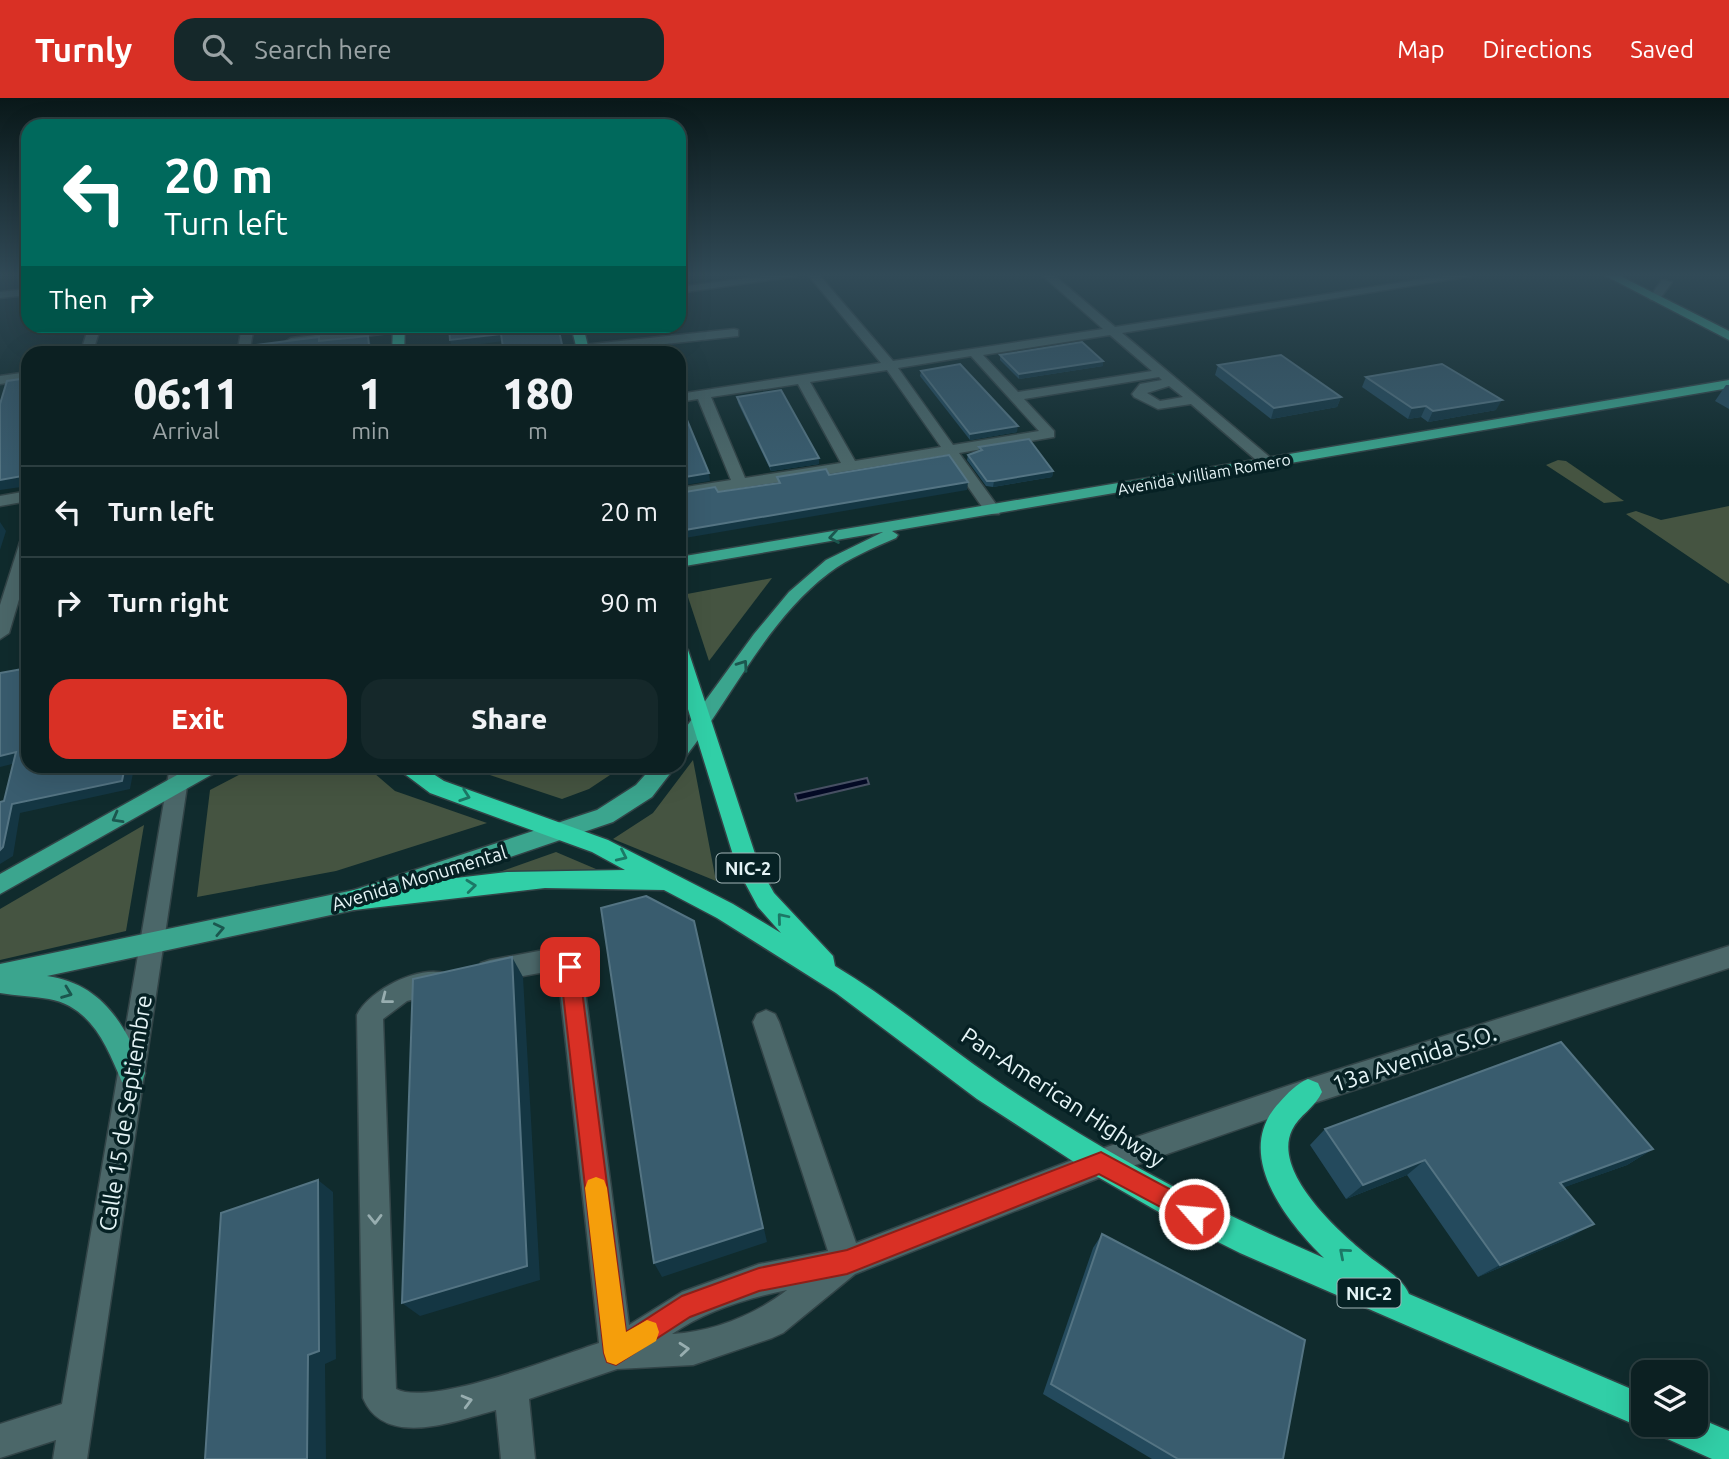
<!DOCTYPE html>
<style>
body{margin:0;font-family:Ubuntu,sans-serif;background:#15282a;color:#f1f3f6;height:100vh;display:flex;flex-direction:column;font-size:26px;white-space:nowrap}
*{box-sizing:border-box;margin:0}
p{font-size:23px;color:#9aa3a5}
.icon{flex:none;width:38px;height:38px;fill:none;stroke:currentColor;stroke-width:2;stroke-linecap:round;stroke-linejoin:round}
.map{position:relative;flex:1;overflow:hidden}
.side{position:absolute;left:21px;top:248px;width:665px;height:427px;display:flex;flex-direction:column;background:#0c2022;border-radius:21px;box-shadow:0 7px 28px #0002,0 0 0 2px #2c3e40}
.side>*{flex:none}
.banner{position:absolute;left:21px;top:21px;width:665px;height:214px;border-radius:21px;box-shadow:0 7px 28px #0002,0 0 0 2px #2c3e40;background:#00695c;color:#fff;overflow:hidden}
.tools{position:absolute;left:1631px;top:1262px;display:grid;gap:14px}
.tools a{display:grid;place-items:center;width:77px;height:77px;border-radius:14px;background:#0c2022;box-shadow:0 7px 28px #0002,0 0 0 2px #2c3e40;font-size:35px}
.pin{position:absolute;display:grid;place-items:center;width:60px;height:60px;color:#fff;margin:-30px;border-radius:14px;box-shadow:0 4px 10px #0006}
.me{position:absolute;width:77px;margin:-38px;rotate:297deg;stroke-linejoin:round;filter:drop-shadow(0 0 5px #0008)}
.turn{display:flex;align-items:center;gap:24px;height:147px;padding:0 28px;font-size:32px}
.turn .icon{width:91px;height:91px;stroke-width:2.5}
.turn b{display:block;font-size:49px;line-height:60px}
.then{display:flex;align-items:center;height:66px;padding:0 28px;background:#0003;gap:14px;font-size:26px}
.eta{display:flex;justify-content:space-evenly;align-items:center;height:119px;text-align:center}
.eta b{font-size:42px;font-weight:800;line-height:49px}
.action{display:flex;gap:14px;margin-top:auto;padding:14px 28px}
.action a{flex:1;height:80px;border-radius:21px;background:#d93025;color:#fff;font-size:28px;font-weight:800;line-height:80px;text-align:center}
.action a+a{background:#15282a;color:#f1f3f6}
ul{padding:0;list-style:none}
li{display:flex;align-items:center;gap:21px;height:91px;padding:0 28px;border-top:2px solid #2c3e40}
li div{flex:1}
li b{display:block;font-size:26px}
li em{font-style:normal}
header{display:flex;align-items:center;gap:42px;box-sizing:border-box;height:98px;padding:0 35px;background:#d93025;color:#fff}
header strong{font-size:33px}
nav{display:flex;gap:38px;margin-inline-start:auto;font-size:24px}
.search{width:490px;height:63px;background:#15282a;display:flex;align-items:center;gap:18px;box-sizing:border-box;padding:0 24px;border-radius:21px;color:#9aa3a5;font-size:26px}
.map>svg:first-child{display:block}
.green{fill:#455441}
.water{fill:#030924;stroke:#475063;stroke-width:2}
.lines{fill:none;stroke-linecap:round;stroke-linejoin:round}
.minor-casing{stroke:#324447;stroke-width:3}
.major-casing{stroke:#324447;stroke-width:3}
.highway-casing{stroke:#324447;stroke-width:3}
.minor{fill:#4b6769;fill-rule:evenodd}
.major{fill:#3ba58e;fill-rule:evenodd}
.highway{fill:#31cfa7;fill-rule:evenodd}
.wall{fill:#244a5d}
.shaded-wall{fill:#143643}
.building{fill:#395c6e;stroke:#547483;stroke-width:2}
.oneway{stroke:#1b564e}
.oneway2{stroke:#1c7866}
.oneway3{stroke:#98aeb0}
.route{fill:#d93025;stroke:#8d1f18;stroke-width:2}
.slow{fill:#f59e0b}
.labels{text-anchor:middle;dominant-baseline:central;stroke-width:7;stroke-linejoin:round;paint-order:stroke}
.far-street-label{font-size:16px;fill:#e5f4f6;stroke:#062124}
.shield{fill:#062124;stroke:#a2b5b7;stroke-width:2}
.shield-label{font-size:18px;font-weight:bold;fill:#e5f4f6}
.street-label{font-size:19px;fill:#e5f4f6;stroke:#062124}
.near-street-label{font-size:23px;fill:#e5f4f6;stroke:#062124}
</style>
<header>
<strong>Turnly</strong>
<div class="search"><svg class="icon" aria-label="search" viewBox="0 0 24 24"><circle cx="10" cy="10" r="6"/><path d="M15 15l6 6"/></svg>Search here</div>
<nav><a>Map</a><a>Directions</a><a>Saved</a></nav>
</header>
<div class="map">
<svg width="1729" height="1361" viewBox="0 0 1729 1361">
<rect width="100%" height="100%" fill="#102b2d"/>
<g class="green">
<path d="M1558,362L1566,363L1624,403L1604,405L1546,367Z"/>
<path d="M1729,408V486L1626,416L1636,413L1661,422Z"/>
<path d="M772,480L709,563L687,496Z"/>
<path d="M693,662L716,783L613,741L653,715Z"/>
<path d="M256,668L367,669L395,693L487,725L336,773L197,799L210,692Z"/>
<path d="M466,669H622L589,691L562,701Z"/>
<path d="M144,727L126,833L0,862V811Z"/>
<path d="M556,754L603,774L534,773L488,778Z"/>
</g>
<path class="water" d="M867,680L869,686L797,703L795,696Z"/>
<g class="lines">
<g class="minor-casing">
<g id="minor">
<path d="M763,178H797L679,195V189Z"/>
<path d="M809,178H820L893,263L1103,231L1043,178H1055L1115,229L1443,178H1471L1122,235L1272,361V367H1262L1191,306L1158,311L1134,299L1132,296L1140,286L1162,282L1159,279L1024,301L1054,333V339L959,355L1001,413L999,416H987L946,357L679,400V390L731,382L698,301L679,304V296L881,265ZM1110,237L1152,273L1018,294L983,257ZM971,258L1039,333L953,347L898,270ZM887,272L941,349L855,363L810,284ZM798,286L841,365L745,380L711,299ZM1169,288L1183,299L1160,303L1147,295Z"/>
<path d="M1662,182L1672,184L1659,202H1651L1649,200Z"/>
<path d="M28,191V197L0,200V194Z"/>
<path d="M89,228H101L92,256H80Z"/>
<path d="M242,228H254L249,256H237Z"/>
<path d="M388,228H417L411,232L291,248L285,244L291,240Z"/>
<path d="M734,231L738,232V238L583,255L577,251L583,247Z"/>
<path d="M28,274V282L0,286V278Z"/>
<path d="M28,393V403L0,408V398Z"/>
<path d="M28,439V471L9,535L0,541V507L20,444Z"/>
<path d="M170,668H190L87,1361H53L56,1342L0,1360V1326L62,1306Z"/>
<path d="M1729,848V870L1308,1007L1101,1079L855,1176L783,1235L772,1240L693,1267L617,1271L529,1301L535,1361H501L496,1312C458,1322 385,1352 363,1300L357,917C369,892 420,866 447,876L451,884L447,892L407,903L383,921L396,1291C431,1309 558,1258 599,1245L558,874L556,872L490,884L481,881L478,873L481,865L490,862L560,849L569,852L582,869L629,1227L682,1194L759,1166L828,1153L753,924L757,916L766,912L775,916L779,924L856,1145L1101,1051L1308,981ZM787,1192C755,1217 713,1234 672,1236C705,1213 747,1200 787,1192Z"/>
</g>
</g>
<g class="major-casing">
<g id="major">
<path d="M1606,178H1620L1729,233V242Z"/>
<path d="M1729,282V290L892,433L898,437L896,440C873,450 849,460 829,475C768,521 732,599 686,658L679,660V639L754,536L789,494L826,462L883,434L679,469V459Z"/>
<path d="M193,668H221L218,673L0,796V776Z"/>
<path d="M653,668H676L652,699L613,724L354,812L47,878C103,886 125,927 145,975L142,984L132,988L122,984C107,949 92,909 49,901C33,898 16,898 0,895V866L354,792L597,712L636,687Z"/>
</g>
</g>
<g class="highway-casing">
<g id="highway">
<path d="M393,228H405L404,256H392Z"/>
<path d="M571,228H583L590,256H578Z"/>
<path d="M679,546L688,552L759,768L774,795L833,858L835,868C892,902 942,945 996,982C1100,1053 1209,1111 1324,1160C1286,1123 1232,1055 1279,1005C1288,995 1296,986 1308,981L1318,985L1322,994C1315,1010 1299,1017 1292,1032C1272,1074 1338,1133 1366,1156C1380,1168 1402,1179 1409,1196L1643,1296V1326H1651L1643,1330L1631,1325L1240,1155L1164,1117L1091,1075L977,1001L836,895L717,820L664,792L545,790L354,812L346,809L342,802L346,795L354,792L507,774L625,772L592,754L430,695L394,668H421L444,683L608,742L733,806L781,835L758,809L737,770L679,582Z"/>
<path d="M1696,1319L1729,1333V1361H1712L1661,1338L1656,1326H1696Z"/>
</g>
</g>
<use href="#minor" class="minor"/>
<use href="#major" class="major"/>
<use href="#highway" class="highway"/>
</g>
<g class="wall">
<path d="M1000,257L1103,263V268L1019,281L1000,262Z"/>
<path d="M1218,267L1341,299L1337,309L1271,321L1215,277Z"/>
<path d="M921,273L1017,334L970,342L920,278Z"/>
<path d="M1366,279L1496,312L1428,324L1421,319L1408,321L1362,289Z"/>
<path d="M1726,287H1729V311L1715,303Z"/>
<path d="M737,299L819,360V366L771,373L738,305Z"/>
<path d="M979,349L1053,373L1052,379L993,389L986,388L967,362L968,357L979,353Z"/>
<path d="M1325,1031L1653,1051L1627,1067L1564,1089L1569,1140L1478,1179L1407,1077L1346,1101L1310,1047Z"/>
<path d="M1102,1136L1283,1361H1152L1043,1296L1093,1150Z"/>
</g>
<g class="shaded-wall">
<path d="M501,236L503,243L452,250L450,242Z"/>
<path d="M368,238L371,246L372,256H370Z"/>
<path d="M1103,263V268L1019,281V276Z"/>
<path d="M1341,299L1337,309L1271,321L1274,310Z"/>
<path d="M1502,302L1496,312L1428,324L1433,313Z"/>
<path d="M1426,308L1421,319L1408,321L1412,310Z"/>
<path d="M1018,328L1017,334L970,342V336Z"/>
<path d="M819,360V366L771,373L770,368Z"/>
<path d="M1053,373L1052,379L993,389L994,383Z"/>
<path d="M709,375L710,383L679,388V380Z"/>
<path d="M28,377V388L0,392V382Z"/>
<path d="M968,384L967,392L679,441V433Z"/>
<path d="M0,424L6,433L0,452Z"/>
<path d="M16,654L24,663L0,669V658Z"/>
<path d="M125,668H138V674L133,675L130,691L20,715L13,758L0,766V752L12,706Z"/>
<path d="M699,844L767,1144L662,1179L654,1165Z"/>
<path d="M512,859L523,879L540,1182L420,1218L402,1205Z"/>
<path d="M1653,1051L1627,1067L1537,1099L1560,1085Z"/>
<path d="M1425,1062L1407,1077L1346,1101L1363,1087Z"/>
<path d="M318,1082L333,1094L336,1261L325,1266L326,1361H307L308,1257Z"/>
<path d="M1594,1126L1569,1140L1478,1179L1500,1167Z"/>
</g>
<g class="building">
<path d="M449,228H558L564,256H504L501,236L450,242Z"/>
<path d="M368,238L370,256H184L319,239V243Z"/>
<path d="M1082,244L1103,263L1019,276L1000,257Z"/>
<path d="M1281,257L1341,299L1274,310L1218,267Z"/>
<path d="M960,266L1018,328L970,336L921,273Z"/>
<path d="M1442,266L1502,302L1433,313L1426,308L1412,310L1366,279Z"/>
<path d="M28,280V377L0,382V306L7,283Z"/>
<path d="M781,292L819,360L770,368L737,299Z"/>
<path d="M679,305H680L709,375L679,380Z"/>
<path d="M1029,341L1053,373L994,383H987L968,357L982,352L979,349Z"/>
<path d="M949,357L968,384L679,433V395L715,389L718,394L780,385L777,379L826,371L829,377Z"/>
<path d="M28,570V668H125L122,683L12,706L3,749L0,752V704L4,703L16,654L0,658V575Z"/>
<path d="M646,798L694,823L763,1130L654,1165L601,810Z"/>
<path d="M512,859L527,1168L402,1205L413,881Z"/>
<path d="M1561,944L1653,1051L1560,1085L1594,1126L1500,1167L1425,1062L1363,1087L1325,1031Z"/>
<path d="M318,1082L319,1253L308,1257L307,1361H205L221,1115Z"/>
<path d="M1102,1136L1305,1242L1283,1361H1178L1051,1286Z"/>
</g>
<defs><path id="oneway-chevron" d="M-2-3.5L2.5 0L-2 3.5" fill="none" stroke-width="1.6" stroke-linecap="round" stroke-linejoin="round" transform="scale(1.75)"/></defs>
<g class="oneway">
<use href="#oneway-chevron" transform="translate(834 439) rotate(171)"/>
<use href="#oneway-chevron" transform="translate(743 567) rotate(-55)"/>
<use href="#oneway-chevron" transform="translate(117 720) rotate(151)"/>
<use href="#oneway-chevron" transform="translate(219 831) rotate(-12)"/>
<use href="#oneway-chevron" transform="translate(67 895) rotate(21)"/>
</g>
<g class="oneway2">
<use href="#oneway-chevron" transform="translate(465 698) rotate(19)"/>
<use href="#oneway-chevron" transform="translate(622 758) rotate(25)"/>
<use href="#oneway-chevron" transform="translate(471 788) rotate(-6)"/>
<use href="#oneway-chevron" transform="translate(782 820) rotate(-130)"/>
<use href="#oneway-chevron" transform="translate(1344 1155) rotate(-139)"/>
</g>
<g class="oneway3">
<use href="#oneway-chevron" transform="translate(386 901) rotate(142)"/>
<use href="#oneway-chevron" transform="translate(375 1121) rotate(89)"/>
<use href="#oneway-chevron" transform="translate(684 1251) rotate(-5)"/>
<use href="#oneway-chevron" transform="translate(467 1303) rotate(-15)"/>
</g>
<linearGradient id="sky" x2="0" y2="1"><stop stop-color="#091819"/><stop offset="0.48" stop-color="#314a57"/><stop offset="1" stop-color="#314a57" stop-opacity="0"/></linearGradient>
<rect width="1729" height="369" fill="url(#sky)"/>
<path class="route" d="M570,861L576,863L579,869L626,1234L682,1198L759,1170L847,1152L1101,1054L1201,1108L1205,1116L1201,1124L1194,1127L1099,1076L847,1176L759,1193L690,1219L616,1267L607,1264L604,1255L560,869L563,863Z"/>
<path class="slow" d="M596,1079L604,1082L607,1090L626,1234L647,1222L656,1225L659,1234L656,1243L616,1267L607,1264L604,1255L585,1090L588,1082Z"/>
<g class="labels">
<g class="far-street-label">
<text transform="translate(1204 376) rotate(-10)">Avenida William Romero</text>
</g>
<g class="shield">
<rect x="716.5" y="755.5" width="63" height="29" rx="5"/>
<rect x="1337.5" y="1180.5" width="63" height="29" rx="5"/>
</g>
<g class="shield-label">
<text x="748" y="770">NIC-2</text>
<text x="1369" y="1195">NIC-2</text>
</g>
<g class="street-label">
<text transform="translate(419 780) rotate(-17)">Avenida Monumental</text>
</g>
<g class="near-street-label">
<text transform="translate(1414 960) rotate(-18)">13a Avenida S.O.</text>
<text transform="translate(1063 999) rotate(33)">Pan-American Highway</text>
<text transform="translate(125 1015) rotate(-81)">Calle 15 de Septiembre</text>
</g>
</g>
</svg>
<div class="tools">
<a><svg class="icon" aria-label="layers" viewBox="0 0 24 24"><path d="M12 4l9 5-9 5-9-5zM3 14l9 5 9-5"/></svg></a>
</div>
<div class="pin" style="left:570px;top:869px;background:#d93025"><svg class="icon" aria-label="arrive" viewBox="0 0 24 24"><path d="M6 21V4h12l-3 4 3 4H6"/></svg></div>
<svg class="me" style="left:1194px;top:1116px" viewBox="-20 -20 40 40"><circle r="17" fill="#d93025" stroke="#fff" stroke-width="3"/><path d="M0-11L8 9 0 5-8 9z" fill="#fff"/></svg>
<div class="banner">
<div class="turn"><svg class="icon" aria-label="left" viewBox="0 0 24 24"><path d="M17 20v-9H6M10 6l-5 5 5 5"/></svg><div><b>20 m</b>Turn left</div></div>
<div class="then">Then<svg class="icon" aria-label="right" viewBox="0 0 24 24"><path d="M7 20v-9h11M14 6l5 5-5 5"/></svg></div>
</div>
<section class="side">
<div class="eta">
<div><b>06:11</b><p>Arrival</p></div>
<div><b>1</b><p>min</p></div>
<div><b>180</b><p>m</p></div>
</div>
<ul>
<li><svg class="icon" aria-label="left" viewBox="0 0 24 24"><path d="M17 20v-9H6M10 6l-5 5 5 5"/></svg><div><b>Turn left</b></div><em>20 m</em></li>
<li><svg class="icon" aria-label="right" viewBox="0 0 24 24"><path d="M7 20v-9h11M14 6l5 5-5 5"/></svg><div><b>Turn right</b></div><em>90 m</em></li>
</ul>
<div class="action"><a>Exit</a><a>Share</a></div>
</section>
</div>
